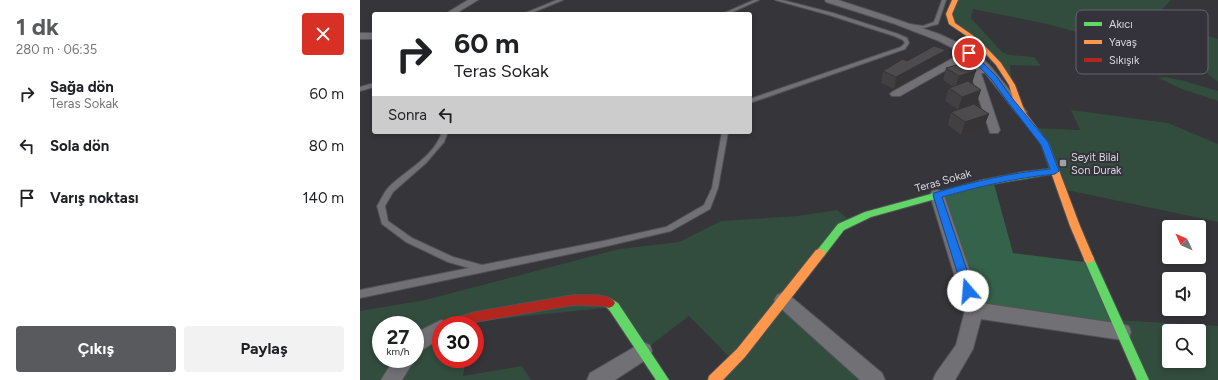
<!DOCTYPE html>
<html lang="tr">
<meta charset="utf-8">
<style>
body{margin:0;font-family:Figtree,sans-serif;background:#f2f2f2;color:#202124;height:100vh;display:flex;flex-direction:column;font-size:15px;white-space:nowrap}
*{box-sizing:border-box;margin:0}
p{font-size:13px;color:#757577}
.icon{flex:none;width:22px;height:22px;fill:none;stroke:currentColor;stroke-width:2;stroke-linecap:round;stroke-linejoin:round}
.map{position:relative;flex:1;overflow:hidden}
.side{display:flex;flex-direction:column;background:#fff;width:360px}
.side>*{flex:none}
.banner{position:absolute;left:12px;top:12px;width:380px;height:122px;border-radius:4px;box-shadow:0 2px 6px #0003;background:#fff;color:#202124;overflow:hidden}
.needle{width:26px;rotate:314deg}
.tools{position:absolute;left:802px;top:220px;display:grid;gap:8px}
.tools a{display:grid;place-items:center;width:44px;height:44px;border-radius:4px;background:#fff;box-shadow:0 2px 6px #0003;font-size:20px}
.speed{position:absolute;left:12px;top:316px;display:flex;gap:8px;font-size:20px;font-weight:700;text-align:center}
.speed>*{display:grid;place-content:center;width:52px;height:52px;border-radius:50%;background:#fff;box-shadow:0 2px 6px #0003;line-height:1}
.speed small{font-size:10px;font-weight:400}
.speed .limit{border:6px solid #d22;background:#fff;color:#111}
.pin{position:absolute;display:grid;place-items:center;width:34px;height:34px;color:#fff;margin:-17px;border:2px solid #fff;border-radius:50%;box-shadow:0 1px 4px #0007}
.me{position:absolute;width:44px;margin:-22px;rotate:342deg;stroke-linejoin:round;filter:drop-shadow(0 0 3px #0008)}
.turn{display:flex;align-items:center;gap:14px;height:84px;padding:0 16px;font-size:18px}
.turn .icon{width:52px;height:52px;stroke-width:2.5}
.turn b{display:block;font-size:28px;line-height:34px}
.then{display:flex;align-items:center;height:38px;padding:0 16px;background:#0003;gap:8px;font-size:15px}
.round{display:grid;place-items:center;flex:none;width:42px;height:42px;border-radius:4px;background:#f2f2f2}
.headline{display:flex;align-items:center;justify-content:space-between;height:68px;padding:0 16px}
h1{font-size:24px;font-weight:700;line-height:30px;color:#595a5e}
.cta{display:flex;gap:8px;margin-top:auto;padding:8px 16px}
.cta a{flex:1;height:46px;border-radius:4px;background:#595a5e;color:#fff;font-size:16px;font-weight:700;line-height:46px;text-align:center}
.cta a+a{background:#f2f2f2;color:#202124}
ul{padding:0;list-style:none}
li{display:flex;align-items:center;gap:12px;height:52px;padding:0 16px}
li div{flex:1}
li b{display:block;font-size:15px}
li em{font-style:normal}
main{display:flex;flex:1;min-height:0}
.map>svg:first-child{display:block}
.green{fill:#324c3d;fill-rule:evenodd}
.forest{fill:#35624a}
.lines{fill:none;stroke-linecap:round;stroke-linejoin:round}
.lane-casing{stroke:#525256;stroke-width:2}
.street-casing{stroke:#525256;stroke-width:2}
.fast-casing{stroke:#525256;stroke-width:2}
.slow-casing{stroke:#525256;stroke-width:2}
.jam-casing{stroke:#525256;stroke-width:2}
.lane{fill:#707075;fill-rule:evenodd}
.street{fill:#707075;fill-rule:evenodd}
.fast{fill:#63d668;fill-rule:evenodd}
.slow{fill:#ff974d;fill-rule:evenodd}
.jam{fill:#b3261e;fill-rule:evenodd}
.wall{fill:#424043}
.shaded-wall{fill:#363437}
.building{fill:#4d4b4e;stroke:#363437}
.route{fill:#1a73e8;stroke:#114b97}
.poi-dot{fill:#9f9fa4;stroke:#34333c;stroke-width:1.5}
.labels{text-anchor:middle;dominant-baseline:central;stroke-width:4;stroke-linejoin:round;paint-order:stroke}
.poi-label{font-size:11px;fill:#d8d8dd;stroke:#34333c;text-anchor:start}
.street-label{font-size:11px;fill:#d8d8dd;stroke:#34333c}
.key{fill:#34333c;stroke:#65656c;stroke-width:1}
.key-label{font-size:11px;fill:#d8d8dd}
</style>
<main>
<section class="side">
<div class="headline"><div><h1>1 dk</h1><p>280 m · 06:35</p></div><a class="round" style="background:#d93025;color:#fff"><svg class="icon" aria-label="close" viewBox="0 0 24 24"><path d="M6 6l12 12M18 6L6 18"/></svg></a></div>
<ul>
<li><svg class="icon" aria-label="right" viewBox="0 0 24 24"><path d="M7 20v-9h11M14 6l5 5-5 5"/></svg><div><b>Sağa dön</b><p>Teras Sokak</p></div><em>60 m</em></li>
<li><svg class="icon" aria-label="left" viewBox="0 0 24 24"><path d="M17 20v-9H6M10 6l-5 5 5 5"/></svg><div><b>Sola dön</b></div><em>80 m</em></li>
<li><svg class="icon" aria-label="arrive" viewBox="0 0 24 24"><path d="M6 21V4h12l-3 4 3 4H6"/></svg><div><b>Varış noktası</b></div><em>140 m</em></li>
</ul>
<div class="cta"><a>Çıkış</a><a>Paylaş</a></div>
</section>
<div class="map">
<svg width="858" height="380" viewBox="0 0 858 380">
<rect width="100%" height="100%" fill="#35353a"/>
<g class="green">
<path d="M595,0H811L801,11L779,16L776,20L784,24L807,28L822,27L858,39V82L834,63L778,55L731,58L738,38L687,24L613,9L611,18L642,52L650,55L674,57L681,66L650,65L652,85L639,64L592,24Z"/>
<path d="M806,77L828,82L858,91V101L822,89L798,78Z"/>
<path d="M711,110L808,123L858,144V222L702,189L673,128L720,130Z"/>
<path d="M477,210L492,222L423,300L515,380H354L373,361L329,316L283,351L254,307L81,325V359H106L103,376L162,366L171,380H0V311L65,300L259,249L319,242L361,221L437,216ZM21,325H55V359H21Z"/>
<path d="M757,320L858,326V380H783ZM809,331H839V361H809Z"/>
</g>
<path class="forest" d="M633,180L653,253L732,263L762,332L614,310L577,195Z"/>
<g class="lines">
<g class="lane-casing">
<g id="lane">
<path d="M197,0H203L169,14H163Z"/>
<path d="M394,0H399L368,14H362Z"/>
<path d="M415,0H422L473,13L538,34L547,38L549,43L545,49L390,103V99L541,47L545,43L543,40L534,36L469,15Z"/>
<path d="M582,0H586L578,24L563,28L547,26V24H549L563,26L574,22Z"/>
<path d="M14,83V87L0,91V87Z"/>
<path d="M82,132H88L84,142L66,163L33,192L25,206L28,221L52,238L93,257L122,265L243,241L306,227L344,205L352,188L362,132H368L358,188L350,209L311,231L243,247L0,298V290L109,268L88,262L46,242L22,224L17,206C21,200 24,192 29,187C46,170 74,157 82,132Z"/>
</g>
</g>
<g class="street-casing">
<g id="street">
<path d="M108,0H118L95,14H85Z"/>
<path d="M465,0H478L518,13L579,34L607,47L620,56L632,68L667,112L665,114H657L625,73H621L640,130L638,133H630L610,72L611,70L620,67L609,57L540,96H532L530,94L532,92L602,53L579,41L535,24L466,2Z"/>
<rect x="0" y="33" width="14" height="6"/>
<path d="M577,190L582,191L584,195L621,303L762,324L769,326L771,332L769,338L762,340L621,319L613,349L595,380H573L576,373L596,345L605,310L570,195L572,191Z"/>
<path d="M423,292L429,295L522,373L525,380H500L417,305L414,300L417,295Z"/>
<path d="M81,320L87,322L89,325H81V338C72,343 64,350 55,354V333Z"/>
<path d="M283,342L290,345L292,351L290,357L255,380H227L230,373Z"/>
<path d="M34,359H55L42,380H21Z"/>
</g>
</g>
<g class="fast-casing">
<g id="fast">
<path d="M695,168L699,171L698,173L622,186L511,217L484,230L464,256L460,257L456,256L455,253L478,224L505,212L622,180L663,172Z"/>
<path d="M729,255L733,256L734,259L789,380H777L724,259L725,256Z"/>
<path d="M249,298L258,303L309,380H296L250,311L243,303L245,300Z"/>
</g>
</g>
<g class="slow-casing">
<g id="slow">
<path d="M592,0H598L592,14L595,23L618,39L641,63L655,85L665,112L689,144L720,226L734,259L733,262L729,263L725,262L724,259L710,226L681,144L657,112L649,85L636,65L614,41L589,24L586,14Z"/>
<path d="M460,249L464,250L465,253L464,256L385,357L363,380H348L349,376L377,349L456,250Z"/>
</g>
</g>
<g class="jam-casing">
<path id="jam" d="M214,295C225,296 249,292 255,303L253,306L249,308L244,306L214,305L115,322L106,325H84L86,321L115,312Z"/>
</g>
<use href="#lane" class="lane"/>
<use href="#street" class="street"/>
<use href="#fast" class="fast"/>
<use href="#slow" class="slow"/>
<use href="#jam" class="jam"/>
</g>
<g class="wall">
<path d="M586,50L583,62L534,89L521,83L523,71L547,61Z"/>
<path d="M586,68L612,83V84L617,102L598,109L585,101L589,88L593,87L583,80Z"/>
<path d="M591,112L629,114L624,126L601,135L588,125Z"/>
</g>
<g class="shaded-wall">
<path d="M586,50L583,62L534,89L536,77Z"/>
<path d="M616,71L612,83L595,89L599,76Z"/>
<path d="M621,90L617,102L598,109L602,97Z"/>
<path d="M629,114L624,126L601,135L605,122Z"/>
</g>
<g class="building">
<path d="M574,46L586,50L536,77L523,71L543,59L547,61Z"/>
<path d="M607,62L614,67L616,71L599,76L586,68Z"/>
<path d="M608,81L621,90L602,97L589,88Z"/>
<path d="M614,104L629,114L605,122L591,112Z"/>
</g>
<path class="route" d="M607,51H611L637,77L652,98L688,142L699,171L695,174C656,178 620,186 582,197L614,291L612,294L608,296L604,294L603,291L573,195L574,193C612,182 650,173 690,169L681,145L647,101L632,80L607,54Z"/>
<rect class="poi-dot" x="699" y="159" width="8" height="8" rx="2"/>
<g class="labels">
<g class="poi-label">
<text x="711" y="157">Seyit Bilal<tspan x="711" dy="13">Son Durak</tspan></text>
</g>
<g class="street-label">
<text transform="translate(583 181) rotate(-16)">Teras Sokak</text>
</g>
</g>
<rect x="716" y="10" width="132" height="64" rx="6" class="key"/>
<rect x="724" y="22" width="18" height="4" fill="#63d668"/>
<rect x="724" y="40" width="18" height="4" fill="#ff974d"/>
<rect x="724" y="58" width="18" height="4" fill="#b3261e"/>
<g class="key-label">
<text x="749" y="28">Akıcı</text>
<text x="749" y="46">Yavaş</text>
<text x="749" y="64">Sıkışık</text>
</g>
</svg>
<div class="tools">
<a><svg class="needle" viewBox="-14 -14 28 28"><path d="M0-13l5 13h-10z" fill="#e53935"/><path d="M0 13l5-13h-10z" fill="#757577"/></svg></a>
<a><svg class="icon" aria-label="sound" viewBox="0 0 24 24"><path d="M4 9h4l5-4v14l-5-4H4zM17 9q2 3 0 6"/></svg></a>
<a><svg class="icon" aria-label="search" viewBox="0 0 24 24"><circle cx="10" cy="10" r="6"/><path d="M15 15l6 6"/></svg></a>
</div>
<div class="speed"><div>27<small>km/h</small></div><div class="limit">30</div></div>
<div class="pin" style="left:609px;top:53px;background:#d93025"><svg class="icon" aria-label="arrive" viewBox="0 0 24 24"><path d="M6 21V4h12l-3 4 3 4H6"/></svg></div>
<svg class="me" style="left:608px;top:291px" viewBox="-20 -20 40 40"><circle r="19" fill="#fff"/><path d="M0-13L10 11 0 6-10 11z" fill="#1a73e8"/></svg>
<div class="banner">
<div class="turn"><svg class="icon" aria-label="right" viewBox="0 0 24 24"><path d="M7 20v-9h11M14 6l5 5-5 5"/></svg><div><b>60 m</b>Teras Sokak</div></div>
<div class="then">Sonra<svg class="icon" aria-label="left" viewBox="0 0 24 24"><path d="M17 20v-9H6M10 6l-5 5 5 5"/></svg></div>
</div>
</div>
</main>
